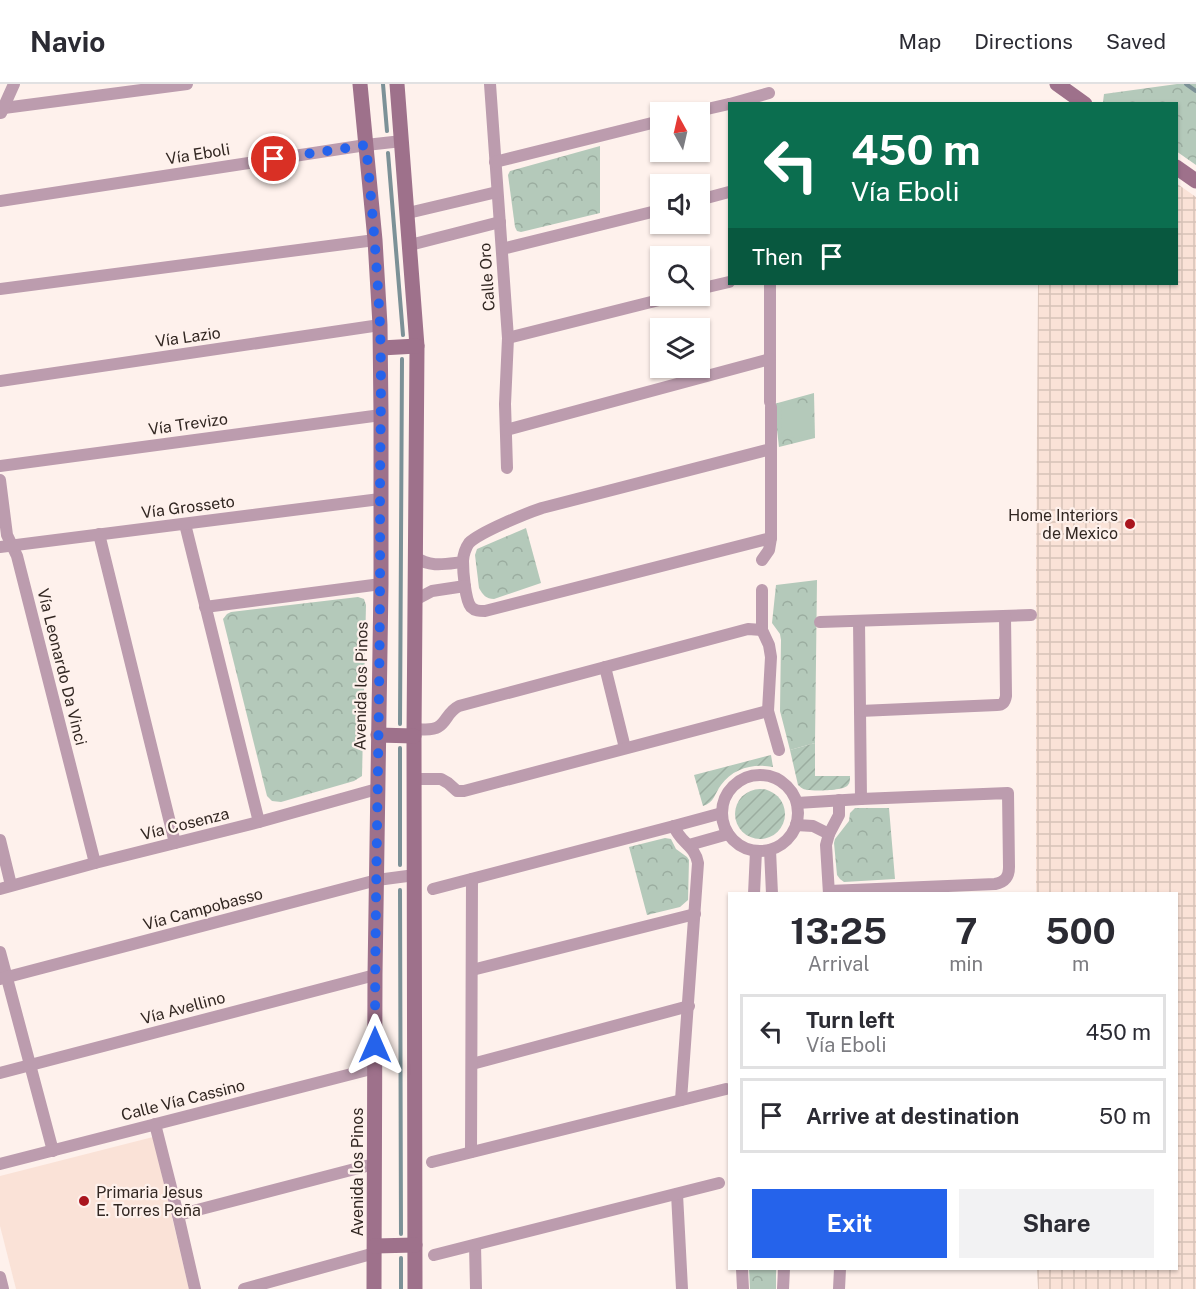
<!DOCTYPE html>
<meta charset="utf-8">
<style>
body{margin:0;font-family:"Public Sans",sans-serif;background:#f2f2f3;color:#2b2b33;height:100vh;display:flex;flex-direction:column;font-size:22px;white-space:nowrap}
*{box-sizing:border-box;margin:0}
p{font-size:20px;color:#7c7c81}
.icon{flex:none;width:33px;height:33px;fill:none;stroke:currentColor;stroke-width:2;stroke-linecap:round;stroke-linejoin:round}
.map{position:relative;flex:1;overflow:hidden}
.details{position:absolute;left:728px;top:808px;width:450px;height:378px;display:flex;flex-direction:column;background:#fff;border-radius:0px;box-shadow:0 2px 4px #0004}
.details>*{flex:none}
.top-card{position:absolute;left:728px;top:18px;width:450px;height:183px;border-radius:0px;box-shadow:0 2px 4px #0004;background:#0b6e4f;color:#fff;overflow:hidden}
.needle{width:39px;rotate:352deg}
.tools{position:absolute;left:650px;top:18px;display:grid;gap:12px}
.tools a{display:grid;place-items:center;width:60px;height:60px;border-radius:0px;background:#fff;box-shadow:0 2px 4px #0004;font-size:30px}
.pin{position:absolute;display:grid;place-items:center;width:51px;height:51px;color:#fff;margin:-26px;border:3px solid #fff;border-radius:50%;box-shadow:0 2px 6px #0007}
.me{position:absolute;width:66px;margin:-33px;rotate:0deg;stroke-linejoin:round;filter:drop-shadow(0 0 4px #0008)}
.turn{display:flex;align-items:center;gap:21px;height:126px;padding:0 24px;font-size:27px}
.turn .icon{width:78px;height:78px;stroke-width:2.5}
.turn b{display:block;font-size:42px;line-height:51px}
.then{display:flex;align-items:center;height:57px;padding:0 24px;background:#0003;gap:12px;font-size:22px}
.eta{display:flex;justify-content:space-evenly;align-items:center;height:102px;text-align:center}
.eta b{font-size:36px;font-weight:700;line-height:42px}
.button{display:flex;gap:12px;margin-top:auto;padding:12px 24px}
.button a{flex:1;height:69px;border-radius:0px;background:#2563eb;color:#fff;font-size:24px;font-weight:700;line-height:69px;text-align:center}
.button a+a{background:#f2f2f3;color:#2b2b33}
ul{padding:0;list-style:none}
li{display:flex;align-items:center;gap:18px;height:75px;margin:0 12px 9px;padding:0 12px;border:3px solid #e1e1e2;border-radius:0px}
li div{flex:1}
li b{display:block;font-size:22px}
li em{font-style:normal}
header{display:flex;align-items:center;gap:36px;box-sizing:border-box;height:84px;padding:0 30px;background:#fff;border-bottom:2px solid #e1e1e2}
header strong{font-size:28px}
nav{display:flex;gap:33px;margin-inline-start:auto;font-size:21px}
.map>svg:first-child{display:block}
.built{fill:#fae2d7}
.industrial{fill:url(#industrial-grid)}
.park{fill:url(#park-crowns)}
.garden{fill:url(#garden-furrows)}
.pitch{fill:#b4c9ba}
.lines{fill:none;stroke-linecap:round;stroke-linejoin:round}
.stream{stroke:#7c9197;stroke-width:4}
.street{stroke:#bc9cae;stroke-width:12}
.secondary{stroke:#9e718b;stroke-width:15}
.route{stroke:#2563eb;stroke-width:10;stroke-dasharray:0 18}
.poi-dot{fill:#a9151e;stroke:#fef1ec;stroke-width:2}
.labels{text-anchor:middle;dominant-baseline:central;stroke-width:4.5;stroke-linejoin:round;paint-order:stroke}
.street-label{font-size:16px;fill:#322722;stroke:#fef1ec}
.poi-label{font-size:16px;fill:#322722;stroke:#fef1ec;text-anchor:end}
</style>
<header>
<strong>Navio</strong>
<nav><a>Map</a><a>Directions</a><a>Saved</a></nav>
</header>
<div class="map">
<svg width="1196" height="1205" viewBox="0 0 1196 1205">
<defs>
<pattern id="industrial-grid" width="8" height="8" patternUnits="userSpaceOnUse" patternTransform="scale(1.5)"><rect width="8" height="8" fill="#fae2d7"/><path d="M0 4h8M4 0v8" fill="none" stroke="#d7c2b8"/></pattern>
<pattern id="park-crowns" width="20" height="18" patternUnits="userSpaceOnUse" patternTransform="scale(1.5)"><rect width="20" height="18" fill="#b4c9ba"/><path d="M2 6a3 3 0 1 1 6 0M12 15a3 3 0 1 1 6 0" fill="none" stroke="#9bada0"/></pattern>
<pattern id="garden-furrows" width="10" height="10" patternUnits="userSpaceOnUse" patternTransform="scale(1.5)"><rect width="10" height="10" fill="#b4c9ba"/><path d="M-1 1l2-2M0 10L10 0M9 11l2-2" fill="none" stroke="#9bada0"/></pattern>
</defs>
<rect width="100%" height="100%" fill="#fef1ec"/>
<path class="built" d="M153,1053L189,1205H16L0,1142V1092Z"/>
<path class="industrial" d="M1176,99L1196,113V1205H1038L1037,1185H1176V810H1036V486L1038,200H1176Z"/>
<g class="park">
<path d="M1177,0H1196V81L1176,67V20H1106L1103,18L1104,10Z"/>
<path d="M600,62V129L521,148L517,147L515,143L508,91L510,87Z"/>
<path d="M814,309L815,354L779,363L774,320Z"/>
<path d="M526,444L541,499L494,515C486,515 483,511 479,504L475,471L477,465Z"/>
<path d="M817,496L815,659L790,666L780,627L781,556L780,550L772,539L776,501Z"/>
<path d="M358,513L364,515L366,521L362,692L354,697L281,718L272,717L267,712L223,535L227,530L231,528Z"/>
<path d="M855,724H889L895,795L844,798L840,795L837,791L834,759L835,755L849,737L850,729Z"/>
<path d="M665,754L671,755L676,765L687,773L689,776L688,816L680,823L647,831L629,763Z"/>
<path d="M749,1185H776V1205H750Z"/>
</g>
<g class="garden">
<path d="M815,659V692H850C850,695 850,699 848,701C844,707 815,707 807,706C802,705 802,704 798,701L790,666Z"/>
<path d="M771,671L773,683C754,679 733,684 721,701C715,709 714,719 703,722L694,691Z"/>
<circle cx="760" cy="730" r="25"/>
</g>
<path class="pitch" d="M810,319L811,353L782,354L781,320Z"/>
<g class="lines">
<g class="stream">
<path d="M383,0L387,47"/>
<path d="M1186,0L1196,7"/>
<path d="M388,69L403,251"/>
<path d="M400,640L402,275"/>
<path d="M400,781V664"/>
<path d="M400,806L401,1150"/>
<path d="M401,1174V1205"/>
</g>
<g class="street">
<path d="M490,0L508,254L505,320L507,384"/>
<path d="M730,20L769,9"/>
<path d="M4,24L187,0"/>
<path d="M694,28L729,20"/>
<path d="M1,29L14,0"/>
<path d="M495,78L660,37"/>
<path d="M699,116L729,108"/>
<path d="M0,117L366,61L402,57"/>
<path d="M408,129L497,108"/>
<path d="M410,161L500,138"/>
<path d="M502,165L660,126"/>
<path d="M770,200V318"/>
<path d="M0,205L375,156"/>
<path d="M699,205L729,198"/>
<path d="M508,254L675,212"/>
<path d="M0,297L380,241"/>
<path d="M506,346L770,275"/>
<path d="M771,365L542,424C527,429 480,448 469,459C466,463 463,471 463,477C463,487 465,516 471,523C475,527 479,527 485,527L771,454"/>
<path d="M0,382L381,331"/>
<path d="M0,396L7,451L17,472L95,779"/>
<path d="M185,440L259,738"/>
<path d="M99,450L175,759"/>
<path d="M0,463L380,415"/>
<path d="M415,473C431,484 445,480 463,478"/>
<path d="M762,476L769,466L771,454V323"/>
<path d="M762,506V546L769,561L771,573L768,627L779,666"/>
<path d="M415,516L432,507L465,502"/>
<path d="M205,523L381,500"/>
<path d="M859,537L861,715"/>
<path d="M820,538L1031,531"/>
<path d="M605,583L625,664"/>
<path d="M860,627L997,621C1003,621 1005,618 1006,612L1005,532"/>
<path d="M414,645C421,645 432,647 438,643C447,638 447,628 459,622L748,545L762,546"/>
<circle cx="760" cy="729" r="38"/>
<path d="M414,695H441L448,699L457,707H464L768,627"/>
<path d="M797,719L861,715L1008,709L1009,783C1009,793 1005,798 995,800L829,807"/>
<path d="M796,741L813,742L829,750"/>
<path d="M674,742C680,759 695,761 698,779L681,1016"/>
<path d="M0,756L11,801"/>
<path d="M689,761L728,750"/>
<path d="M770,766L772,810"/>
<path d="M0,805L95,779L259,738L377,705"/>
<path d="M433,805L674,742L722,729"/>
<path d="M754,810L756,767"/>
<path d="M829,810L826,761L829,750L839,731V716"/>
<path d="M0,868L53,1067"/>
<path d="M472,886L695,830"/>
<path d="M0,895L377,796L415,791"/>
<path d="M472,980L689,922"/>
<path d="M0,989L375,891"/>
<path d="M155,1040L178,1131L195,1205"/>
<path d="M471,1068L472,795"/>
<path d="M432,1078L726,1005"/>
<path d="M0,1080L375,984"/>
<path d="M677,1110L682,1205"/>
<path d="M178,1131L374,1080"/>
<path d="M475,1161L476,1205"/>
<path d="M434,1171L719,1099"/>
<path d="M742,1185L743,1205"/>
<path d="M0,1193L3,1205"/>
<path d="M244,1205L375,1169"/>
<path d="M783,1205L784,1185"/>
<path d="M839,1205L840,1185"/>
</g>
<g class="secondary">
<path d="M360,0L375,156L380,241L381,331V500L375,891L374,1205"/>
<path d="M397,0L417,262L414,652L415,1205"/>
<path d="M1057,0L1085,20"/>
<path d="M1176,83L1196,97"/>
<path d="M381,264L417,262"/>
<path d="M378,651L414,652"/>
<path d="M375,1162L415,1161"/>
</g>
</g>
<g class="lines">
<path class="route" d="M274,75L366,61C372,121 377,181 380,241C382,300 380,359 380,418C381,599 375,780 375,961"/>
</g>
<g class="poi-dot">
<circle cx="1130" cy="440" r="6"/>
<circle cx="84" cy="1117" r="6"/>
</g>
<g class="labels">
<g class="street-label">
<text transform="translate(198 70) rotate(-9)">Vía Eboli</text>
<text transform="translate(487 193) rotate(-94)">Calle Oro</text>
<text transform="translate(188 253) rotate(-8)">Vía Lazio</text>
<text transform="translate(188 340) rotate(-8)">Vía Trevizo</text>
<text transform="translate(188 423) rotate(-7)">Vía Grosseto</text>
<text transform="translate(62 583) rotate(76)">Vía Leonardo Da Vinci</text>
<text transform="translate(361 602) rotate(-89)">Avenida los Pinos</text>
<text transform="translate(185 740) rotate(-14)">Vía Cosenza</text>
<text transform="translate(203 825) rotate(-15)">Vía Campobasso</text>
<text transform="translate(183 924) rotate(-15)">Vía Avellino</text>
<text transform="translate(183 1016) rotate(-14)">Calle Vía Cassino</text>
<text transform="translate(357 1088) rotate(-90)">Avenida los Pinos</text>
</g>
<g class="poi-label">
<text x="1118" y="431">Home Interiors<tspan x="1118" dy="18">de Mexico</tspan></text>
<text x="96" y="1108" text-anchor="start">Primaria Jesus<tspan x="96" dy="18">E. Torres Peña</tspan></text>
</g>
</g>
</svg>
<div class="tools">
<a><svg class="needle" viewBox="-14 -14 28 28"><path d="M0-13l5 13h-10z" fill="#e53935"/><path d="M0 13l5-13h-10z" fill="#7c7c81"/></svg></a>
<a><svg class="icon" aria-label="sound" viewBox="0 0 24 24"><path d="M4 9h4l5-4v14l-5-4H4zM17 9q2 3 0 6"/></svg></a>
<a><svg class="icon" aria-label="search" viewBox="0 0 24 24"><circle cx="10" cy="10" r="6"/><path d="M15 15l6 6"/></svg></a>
<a><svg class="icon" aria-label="layers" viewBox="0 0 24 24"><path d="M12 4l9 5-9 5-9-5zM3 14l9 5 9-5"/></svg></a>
</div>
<div class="pin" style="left:274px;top:75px;background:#d93025"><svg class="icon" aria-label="arrive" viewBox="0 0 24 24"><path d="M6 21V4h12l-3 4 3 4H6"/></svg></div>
<svg class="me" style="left:375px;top:961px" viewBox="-20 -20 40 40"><path d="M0-17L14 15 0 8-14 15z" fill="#2563eb" stroke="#fff" stroke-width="4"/></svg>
<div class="top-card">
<div class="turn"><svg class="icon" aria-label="left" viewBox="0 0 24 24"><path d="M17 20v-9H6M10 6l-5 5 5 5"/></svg><div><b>450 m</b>Vía Eboli</div></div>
<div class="then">Then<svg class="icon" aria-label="arrive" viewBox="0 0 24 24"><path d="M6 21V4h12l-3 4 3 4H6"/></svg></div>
</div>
<section class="details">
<div class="eta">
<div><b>13:25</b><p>Arrival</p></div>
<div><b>7</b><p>min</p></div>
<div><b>500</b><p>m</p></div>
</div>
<ul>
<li><svg class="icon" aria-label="left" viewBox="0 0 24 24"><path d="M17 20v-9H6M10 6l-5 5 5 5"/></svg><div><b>Turn left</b><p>Vía Eboli</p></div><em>450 m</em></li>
<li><svg class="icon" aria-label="arrive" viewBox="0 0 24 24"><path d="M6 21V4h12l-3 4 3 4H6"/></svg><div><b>Arrive at destination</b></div><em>50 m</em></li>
</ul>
<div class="button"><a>Exit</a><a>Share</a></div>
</section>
</div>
